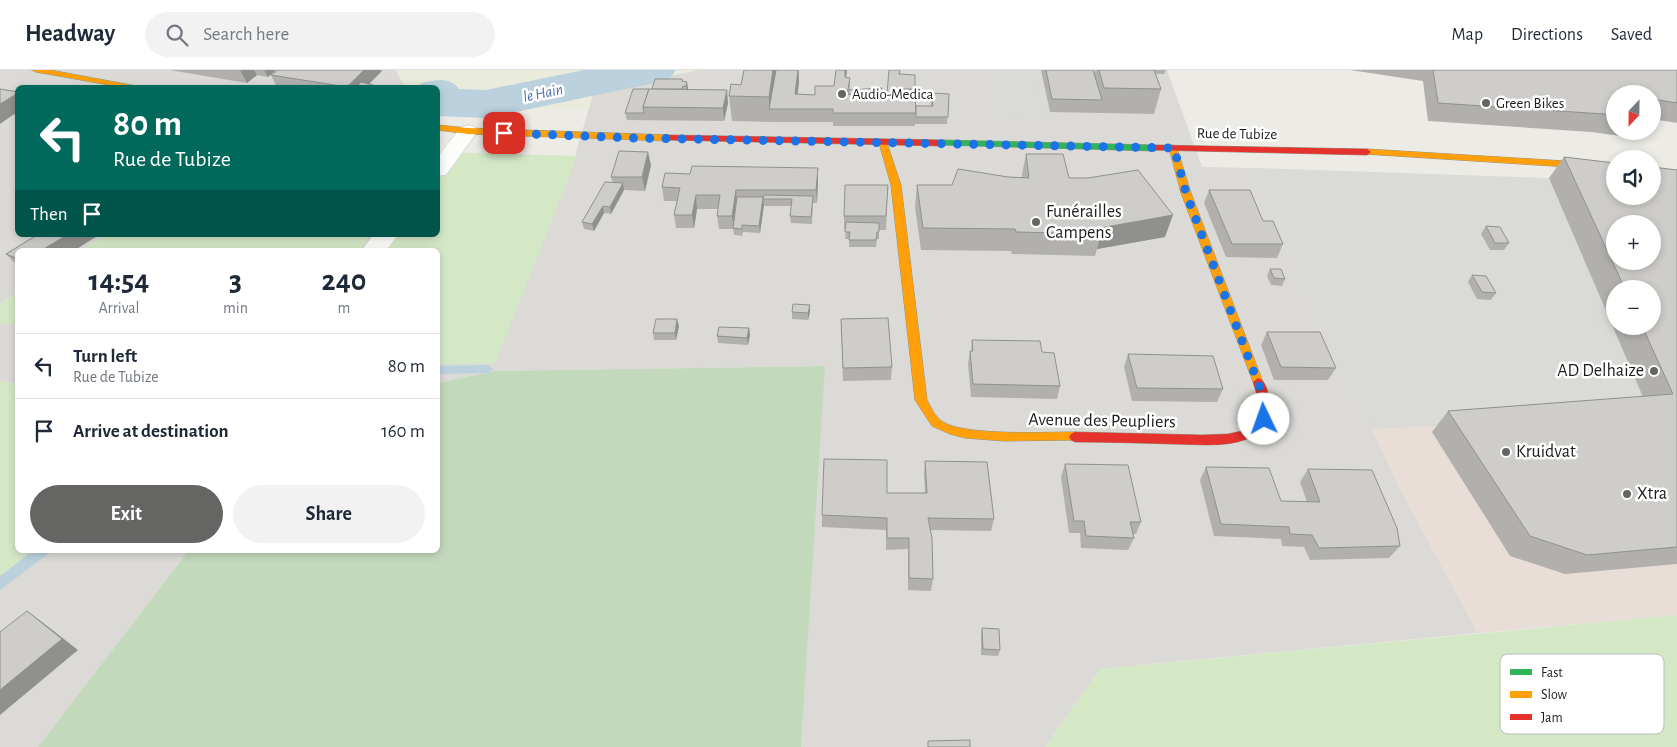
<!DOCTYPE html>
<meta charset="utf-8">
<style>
body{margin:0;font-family:"Alegreya Sans",sans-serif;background:#f2f2f3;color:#1f2937;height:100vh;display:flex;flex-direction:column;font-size:19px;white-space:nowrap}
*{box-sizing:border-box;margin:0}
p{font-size:16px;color:#747a83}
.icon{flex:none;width:28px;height:28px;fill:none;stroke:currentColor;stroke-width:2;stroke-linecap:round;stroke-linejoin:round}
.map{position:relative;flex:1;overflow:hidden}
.side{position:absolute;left:15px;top:178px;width:425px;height:305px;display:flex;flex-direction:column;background:#fff;border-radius:8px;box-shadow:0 2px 8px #0003}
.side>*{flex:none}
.guide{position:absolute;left:15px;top:15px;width:425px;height:152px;border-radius:8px;box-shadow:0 2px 8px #0003;background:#00695c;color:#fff;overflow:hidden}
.needle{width:32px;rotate:202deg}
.controls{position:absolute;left:1606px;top:15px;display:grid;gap:10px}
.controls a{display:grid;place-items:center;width:55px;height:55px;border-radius:50%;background:#fff;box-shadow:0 2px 8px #0003;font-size:25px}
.pin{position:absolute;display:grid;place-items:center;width:42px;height:42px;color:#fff;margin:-21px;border-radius:10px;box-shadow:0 2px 8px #0006}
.me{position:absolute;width:55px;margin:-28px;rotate:357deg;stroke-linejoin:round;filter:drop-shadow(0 0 4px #0008)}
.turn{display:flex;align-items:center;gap:18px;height:105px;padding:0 15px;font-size:22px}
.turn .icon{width:65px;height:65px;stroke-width:2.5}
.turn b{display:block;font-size:35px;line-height:42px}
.then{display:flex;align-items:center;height:48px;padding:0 15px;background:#0003;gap:10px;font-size:19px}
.eta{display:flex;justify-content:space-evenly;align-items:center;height:85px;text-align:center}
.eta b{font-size:30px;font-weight:700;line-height:35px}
.action{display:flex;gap:10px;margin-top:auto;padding:10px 15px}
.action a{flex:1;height:58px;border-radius:30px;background:#656563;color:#fff;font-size:20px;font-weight:700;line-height:58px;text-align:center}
.action a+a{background:#f2f2f3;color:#1f2937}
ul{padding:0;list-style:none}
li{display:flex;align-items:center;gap:15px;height:65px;padding:0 15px;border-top:1px solid #e0e1e3}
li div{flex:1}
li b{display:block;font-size:19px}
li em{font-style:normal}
header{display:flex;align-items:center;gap:30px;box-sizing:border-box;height:70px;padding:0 25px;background:#fff;border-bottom:1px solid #e0e1e3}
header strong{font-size:24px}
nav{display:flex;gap:28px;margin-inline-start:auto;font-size:18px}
.search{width:350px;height:45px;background:#f2f2f3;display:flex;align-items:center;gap:12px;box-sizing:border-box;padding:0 18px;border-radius:28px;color:#747a83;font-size:19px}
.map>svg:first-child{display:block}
.residential{fill:#dbdad7}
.commercial{fill:#e9ddd8;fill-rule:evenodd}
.farmland{fill:#e9ecda}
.grass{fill:#d4e8c6}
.forest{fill:#c3d9bc}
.parking{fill:#dadad7}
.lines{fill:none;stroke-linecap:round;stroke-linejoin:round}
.stream{fill:#bbd2de;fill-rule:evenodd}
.river{fill:#bbd2de;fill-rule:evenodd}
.street-casing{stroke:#c4c4c2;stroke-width:1}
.fast-casing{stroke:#91957f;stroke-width:1}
.slow-casing{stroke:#91957f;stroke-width:1}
.jam-casing{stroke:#91957f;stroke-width:1}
.street{fill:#fcfcfb;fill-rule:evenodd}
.fast{fill:#30b455;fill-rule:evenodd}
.slow{fill:#ff9f0a;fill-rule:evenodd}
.jam{fill:#e5322d;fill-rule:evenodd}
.wall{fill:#b1b0ad;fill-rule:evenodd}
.shaded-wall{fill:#90908d}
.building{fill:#cecdc9;stroke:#90908d;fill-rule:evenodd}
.route{stroke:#1a73e8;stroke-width:9;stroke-dasharray:0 16.2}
.poi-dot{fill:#656563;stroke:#fff;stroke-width:2}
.labels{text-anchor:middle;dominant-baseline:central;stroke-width:5;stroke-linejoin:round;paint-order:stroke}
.far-poi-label{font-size:15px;fill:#1d1d1d;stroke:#fff;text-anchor:start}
.far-street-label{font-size:15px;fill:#1d1d1d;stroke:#fff}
.far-water-label{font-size:16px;font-style:italic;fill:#4f70a8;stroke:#fff}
.poi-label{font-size:18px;fill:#1d1d1d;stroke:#fff;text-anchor:start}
.street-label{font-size:18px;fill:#1d1d1d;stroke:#fff}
.key{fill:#fff;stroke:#bbb;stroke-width:1}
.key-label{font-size:14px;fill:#1d1d1d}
</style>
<header>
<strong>Headway</strong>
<div class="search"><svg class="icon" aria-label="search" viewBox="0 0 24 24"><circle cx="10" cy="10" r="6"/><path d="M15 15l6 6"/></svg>Search here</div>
<nav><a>Map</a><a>Directions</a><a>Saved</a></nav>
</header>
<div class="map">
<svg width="1677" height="677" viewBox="0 0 1677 677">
<rect width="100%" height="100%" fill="#ecebe6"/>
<g class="residential">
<path d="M0,0H396L405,17L18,18V165H105L82,180H18L17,222L0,234Z"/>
<path d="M699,0H1167L1202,97L1254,98L1398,415L1478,563L1100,599L1045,677H801L824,296L495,301L438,313V294L495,292L574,90L594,20Z"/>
<path d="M0,252L17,255V314L0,311Z"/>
<path d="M43,480H189L38,677H0V515Z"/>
</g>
<path class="commercial" d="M1257,99L1550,109L1615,126L1677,124V545L1478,563L1398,415ZM1615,154H1652V191H1615ZM1615,219H1652V256H1615Z"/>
<path class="farmland" d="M396,0H699L594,20L588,40L438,34V18L405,17Z"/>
<g class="grass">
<path d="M438,82L577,86L495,293L438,294V180H82L105,165H438Z"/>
<path d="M17,222V255L0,252V234Z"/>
<path d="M0,311L17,314L18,480H43L0,515Z"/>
<path d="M1677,545V677H1045L1100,599Z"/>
</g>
<path class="forest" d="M825,296L801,677H38L189,480H438V313L495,301Z"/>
<g class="parking">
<path d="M994,0H1034L1045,49L1002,48Z"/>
<path d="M1254,98L1549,108L1651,345L1372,359Z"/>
</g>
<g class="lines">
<g class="stream">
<path d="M488,295L493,299L488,303L438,304V296Z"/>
<path d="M34,480H50L48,484L0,520V506Z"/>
</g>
<path class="river" d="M584,0H676L669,10L486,48L438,46V18H418L421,13C435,10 450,6 459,19L486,20Z"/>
<g class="street-casing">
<g id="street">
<path d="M468,55L475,57L478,61L446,105L438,106V86L461,57Z"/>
<path d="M373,165H398L387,180H362Z"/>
</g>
</g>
<g class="fast-casing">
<path id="fast" d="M942,70L1155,75L1159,78L1155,81L939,75V71Z"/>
</g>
<g class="slow-casing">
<g id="slow">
<path d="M32,0H50L147,18H126L36,2Z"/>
<path d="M438,55L468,58L669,65L673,68L669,71L468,64L438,60Z"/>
<path d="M883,70L887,73L901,115L927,330C931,337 935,347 943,352C966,366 1045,362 1075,362L1079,364L1081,367L1079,370L1004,371L965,368L950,364L932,356L915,330L891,115L879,73Z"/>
<path d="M1173,75L1177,78L1191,123L1263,312L1262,315L1258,316L1253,312L1181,123L1169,78Z"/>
<path d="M1367,79L1615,94V100L1364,84V80Z"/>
</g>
</g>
<g class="jam-casing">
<g id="jam">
<path d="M669,65L942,70L946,73L942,76L666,70V66Z"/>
<path d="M1155,75L1367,79L1371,82L1367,85L1152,80L1151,78Z"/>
<path d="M1258,308C1266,310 1268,323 1270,330C1276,347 1262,363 1247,369C1224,378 1196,374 1171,374C1139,373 1107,372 1075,372L1071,370L1069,367L1071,364L1075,362L1203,365L1228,364L1242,361L1255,354L1259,346L1260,334L1253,312Z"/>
</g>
</g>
<use href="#street" class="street"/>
<use href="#fast" class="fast"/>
<use href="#slow" class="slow"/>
<use href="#jam" class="jam"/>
</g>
<g class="wall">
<path d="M169,0H276L268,7L257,5L247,13Z"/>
<path d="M744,0H776V2L799,0V12L797,24L815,25L834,16L836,0H847L846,7L850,8V20L887,24L900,0V4L915,19L916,36H931L930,30L931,23L949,24L947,54H915V56H833V52H770L732,51L729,26L741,15Z"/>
<path d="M1041,0H1093L1094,4L1095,0H1166L1164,4H1156L1161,19L1154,44L1050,42Z"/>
<path d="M1350,0H1677V53L1652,49V24H1615V61H1625L1621,66L1591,62L1428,51L1423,11Z"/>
<path d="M382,1L369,14L384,18H277L271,5Z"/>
<path d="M682,9L683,11L688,18V19L728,33L724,51L627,50L625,43L652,19Z"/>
<path d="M0,19L18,22V49L14,44L0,54Z"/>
<path d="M1026,84L1069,108L1165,167L1097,179L1095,186L1012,184L1011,181L921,180L915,137L917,115H952L1008,107L1022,108V105Z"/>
<path d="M1564,87L1677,100V494L1565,504L1510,486L1432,362L1448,341L1643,327L1549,108ZM1615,219H1652V256H1615Z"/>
<path d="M651,95L645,121L624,120L611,144L604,143L594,161L584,159L582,152L613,113L611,107Z"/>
<path d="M818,98V111L817,133H813L812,154L791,153L790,146L791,136H764V135L760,163L743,162L742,166L734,165L733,159H719L717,146L718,139H697L694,158H676L674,145L677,131H664L662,117L690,104Z"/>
<path d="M888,115L886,160H879V169H877L876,177H849V169H845L846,159H844V146Z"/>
<path d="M1209,120L1283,174L1277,188L1226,187L1204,133Z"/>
<path d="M1486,156L1509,173L1504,180H1490L1481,164Z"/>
<path d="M37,165H96L97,166L75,180H18V196L6,184Z"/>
<path d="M1270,199L1285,209L1282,216L1271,215L1267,206Z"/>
<path d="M1472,205L1496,223L1491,230L1477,229L1468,212Z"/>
<path d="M810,235V242L808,250L792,249V242Z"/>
<path d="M841,249L892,297L891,310L843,311Z"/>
<path d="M679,256L676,270H654L653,263Z"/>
<path d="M749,258L750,265L748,275L718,273L717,266Z"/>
<path d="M1267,262L1336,298L1328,310H1274L1261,275Z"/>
<path d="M972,270L1042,282L1060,316L1057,329L971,327L968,294L970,281H971Z"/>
<path d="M1128,284L1223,319L1217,332L1132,331L1124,297Z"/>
<path d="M925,391L994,449L991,461L930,460L933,509L931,521L908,520V479L886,480V460L822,457V445L887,423H925L924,404Z"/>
<path d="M1065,394L1141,452L1136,464H1133L1134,468L1128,480L1081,478L1080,463H1069L1061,407Z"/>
<path d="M1206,397L1281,431L1307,432L1300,412L1308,399L1400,476L1389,488L1310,490L1304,477L1282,476L1281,469L1214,466L1200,410Z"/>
<path d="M982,558L1000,580L998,586L981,585V564Z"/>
</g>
<g class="shaded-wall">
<path d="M240,0H254L257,5L247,13Z"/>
<path d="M264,0H276L268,7Z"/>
<path d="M364,0H381L382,1L365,18H347Z"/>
<path d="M773,0H776V11L769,39V27Z"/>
<path d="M798,0L799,12L796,37L795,24Z"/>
<path d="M845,0H847L844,20L845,7Z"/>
<path d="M687,12L688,18L687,23L686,16Z"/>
<path d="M727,20L728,33L724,51L723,38Z"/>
<path d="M18,23V42L13,43L14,44L0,54V34Z"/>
<path d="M648,82L651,95L645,121L642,107Z"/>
<path d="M818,98V111L817,133L816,120Z"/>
<path d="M623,113L624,120L611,144L610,137Z"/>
<path d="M736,120L737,134L734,159L732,146Z"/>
<path d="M696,125L697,139L694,158L692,145Z"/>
<path d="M763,127L764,135L760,163L759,156Z"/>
<path d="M603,136L604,143L594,161L592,154Z"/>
<path d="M1173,145L1165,167L1097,179L1101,164L1100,158Z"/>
<path d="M67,165H96L97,166L75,180H42Z"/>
<path d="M810,235V242L808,250V243Z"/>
<path d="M677,249L679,256L676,270L675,263Z"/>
<path d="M749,258L750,265L748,275L747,268Z"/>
<path d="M27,541L42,552L78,580L0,645V620Z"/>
</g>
<g class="building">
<path d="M278,0H364L347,17L271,5Z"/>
<path d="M744,0H773L769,27L729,26L731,14L741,15Z"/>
<path d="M776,0H798L795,24L815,25V16H834L836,0H845V7L850,8L847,24L915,25L916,43H833V39H769Z"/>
<path d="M889,0H900L899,4L915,5V19H902V25L848,24L849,20L882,18V24H887Z"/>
<path d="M1046,0H1093L1102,30L1052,29Z"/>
<path d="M1099,0H1154L1161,19L1104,18Z"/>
<path d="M1433,0H1677V33L1652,29V24H1615V46L1604,44L1438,33Z"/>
<path d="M655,9H682V11L687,12L686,16H683L682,19H652Z"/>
<path d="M361,12L384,18H356Z"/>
<path d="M0,19L18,22V23L0,34Z"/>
<path d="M633,19H649L643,37L644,43H625Z"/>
<path d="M649,19L727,20L723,38L643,37Z"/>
<path d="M931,23L949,24L948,47H916V36H933Z"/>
<path d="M18,41V44L13,43Z"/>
<path d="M619,81L648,82L642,107H611Z"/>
<path d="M1026,84H1063L1069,108H1088L1138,100L1173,145L1100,158L1101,164L1016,162L1015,159L923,158L917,115H952L958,99L1008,107L1029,108Z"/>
<path d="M1564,87L1615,93V126H1652V97L1677,100V477L1587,485L1530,466L1448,341L1673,324L1642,256H1652V219H1625ZM1615,154H1652V191H1615Z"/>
<path d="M692,96L818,98L816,120H736L732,146H717L720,125H696L692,145H674L680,118L662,117L665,103L690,104Z"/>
<path d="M605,112L623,113L610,137L603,136L592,154L582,152Z"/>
<path d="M845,115H888L886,146H844Z"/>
<path d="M1209,120H1250L1263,151H1273L1283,174H1232Z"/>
<path d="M764,125L813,126L811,147L790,146L792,129H763Z"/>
<path d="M737,127H763L759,156L742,155V159L733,158Z"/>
<path d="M846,152L879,153V162H877L876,170H849L850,162H845Z"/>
<path d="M1486,156L1500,157L1509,173H1495Z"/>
<path d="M37,165H67L42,180H18V189L6,184Z"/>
<path d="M1270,199H1281L1285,209L1274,208Z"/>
<path d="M1472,205L1486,206L1496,223L1482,222Z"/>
<path d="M793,234L810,235L808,243L792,242Z"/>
<path d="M888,248L892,297L843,298L841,249Z"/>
<path d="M656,249H677L675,263H653Z"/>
<path d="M719,257L749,258L747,268L717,266Z"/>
<path d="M1267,262H1320L1336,298L1281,297Z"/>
<path d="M972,270L1040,271L1042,282L1054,283L1060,316L973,314L970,281H973Z"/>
<path d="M1128,284L1213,286L1223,319L1137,318Z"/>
<path d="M824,389L887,390V423H927L925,391L987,392L994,449L928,448L932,468L933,509L909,508V468H887V448L822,445Z"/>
<path d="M1065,394L1128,395L1141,452H1130L1134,468L1086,466L1084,451H1074Z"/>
<path d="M1206,397L1269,398L1281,431L1320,432L1308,399L1372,400L1397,458L1400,476L1319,478L1312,465L1290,464L1289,457L1221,454Z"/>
<path d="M27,541L62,569L0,620V562Z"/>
<path d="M982,558L999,559L1000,580L983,579Z"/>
<path d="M970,670V677H928V671Z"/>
</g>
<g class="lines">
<path class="route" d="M504,63L634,68L1174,78L1186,123L1266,334L1264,349"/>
</g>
<g class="poi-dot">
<circle cx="842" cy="24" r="5"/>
<circle cx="1486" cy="33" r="5"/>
<circle cx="1036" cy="152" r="5"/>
<circle cx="1654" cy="301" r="5"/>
<circle cx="1506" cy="382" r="5"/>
<circle cx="1627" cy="424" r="5"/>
</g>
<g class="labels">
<g class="far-poi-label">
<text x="852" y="24">Audio-Medica</text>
<text x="1496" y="33">Green Bikes</text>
</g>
<g class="far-street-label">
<text transform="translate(1237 64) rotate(1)">Rue de Tubize</text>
</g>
<g class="far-water-label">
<text transform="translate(543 23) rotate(-12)">le Hain</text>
</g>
<g class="poi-label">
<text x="1046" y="142">Funérailles<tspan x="1046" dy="21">Campens</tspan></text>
<text x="1644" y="301" text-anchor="end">AD Delhaize</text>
<text x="1516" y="382">Kruidvat</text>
<text x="1637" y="424">Xtra</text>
</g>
<g class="street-label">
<text transform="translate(1102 351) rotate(1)">Avenue des Peupliers</text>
</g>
</g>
<rect x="1500" y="584" width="164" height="80" rx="8" class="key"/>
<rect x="1510" y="599" width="22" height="6" fill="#30b455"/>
<rect x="1510" y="621" width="22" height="7" fill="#ff9f0a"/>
<rect x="1510" y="644" width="22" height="6" fill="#e5322d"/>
<g class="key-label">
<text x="1541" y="607">Fast</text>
<text x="1541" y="629">Slow</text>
<text x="1541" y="652">Jam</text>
</g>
</svg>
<div class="controls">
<a><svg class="needle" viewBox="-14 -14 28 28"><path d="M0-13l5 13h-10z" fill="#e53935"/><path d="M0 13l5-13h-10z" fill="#747a83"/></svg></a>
<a><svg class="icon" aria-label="sound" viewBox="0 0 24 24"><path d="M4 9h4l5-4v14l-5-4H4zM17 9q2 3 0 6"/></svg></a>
<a>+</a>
<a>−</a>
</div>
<div class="pin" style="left:504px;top:63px;background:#d93025"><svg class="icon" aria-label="arrive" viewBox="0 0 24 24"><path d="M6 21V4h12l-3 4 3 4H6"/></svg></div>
<svg class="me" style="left:1264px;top:349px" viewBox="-20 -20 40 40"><circle r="19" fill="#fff"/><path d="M0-13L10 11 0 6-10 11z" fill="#1a73e8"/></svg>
<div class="guide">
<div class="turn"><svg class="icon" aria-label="left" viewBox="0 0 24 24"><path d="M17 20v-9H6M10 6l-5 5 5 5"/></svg><div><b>80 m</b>Rue de Tubize</div></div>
<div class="then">Then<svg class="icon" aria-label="arrive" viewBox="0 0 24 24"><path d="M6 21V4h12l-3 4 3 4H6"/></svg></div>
</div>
<section class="side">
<div class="eta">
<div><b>14:54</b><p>Arrival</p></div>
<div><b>3</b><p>min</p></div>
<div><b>240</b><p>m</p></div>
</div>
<ul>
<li><svg class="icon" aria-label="left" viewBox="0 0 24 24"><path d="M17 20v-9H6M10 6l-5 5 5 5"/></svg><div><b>Turn left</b><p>Rue de Tubize</p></div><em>80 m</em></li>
<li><svg class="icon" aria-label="arrive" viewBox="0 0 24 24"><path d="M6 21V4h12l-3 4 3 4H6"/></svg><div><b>Arrive at destination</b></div><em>160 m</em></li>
</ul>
<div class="action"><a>Exit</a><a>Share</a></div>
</section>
</div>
